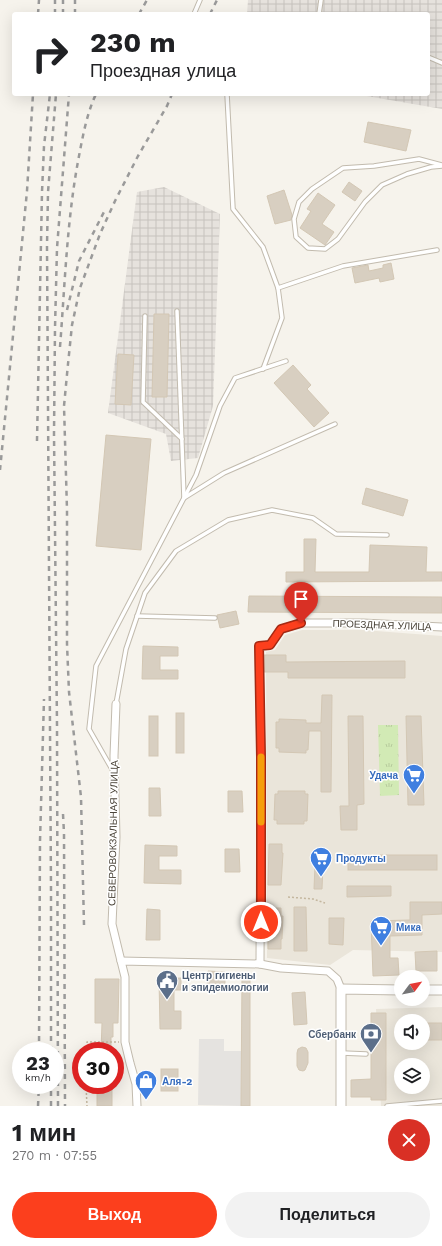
<!DOCTYPE html>
<html lang="ru">
<meta charset="utf-8">
<style>
body{margin:0;font-family:"Work Sans",sans-serif;background:#f2f2f2;color:#202124;height:100vh;display:flex;flex-direction:column;font-size:15px;white-space:nowrap}
*{box-sizing:border-box;margin:0}
p{font-size:13px;color:#757577}
.icon{flex:none;width:22px;height:22px;fill:none;stroke:currentColor;stroke-width:2;stroke-linecap:round;stroke-linejoin:round}
.map{position:relative;height:1106px;overflow:hidden}
.details{display:flex;flex-direction:column;background:#fff;flex:1}
.details>*{flex:none}
.hud{position:absolute;left:12px;top:12px;width:418px;height:84px;border-radius:4px;box-shadow:0 4px 16px #0002;background:#fff;color:#202124;overflow:hidden}
.needle{width:26px;rotate:58deg}
.tools{position:absolute;left:394px;top:970px;display:grid;gap:8px}
.tools a{display:grid;place-items:center;width:36px;height:36px;border-radius:50%;background:#fff;box-shadow:0 4px 16px #0002;font-size:20px}
.speed{position:absolute;left:12px;top:1042px;display:flex;gap:8px;font-size:20px;font-weight:700;text-align:center}
.speed>*{display:grid;place-content:center;width:52px;height:52px;border-radius:50%;background:#fff;box-shadow:0 4px 16px #0002;line-height:1}
.speed small{font-size:10px;font-weight:400}
.speed .limit{border:6px solid #d22;background:#fff;color:#111}
.pin{position:absolute;display:grid;place-items:center;width:34px;height:34px;color:#fff;margin:-41px -17px;border-radius:50% 50% 50% 0;rotate:-45deg;box-shadow:0 0 4px #0007}
.pin .icon{rotate:45deg}
.me{position:absolute;width:44px;margin:-22px;rotate:0deg;stroke-linejoin:round;filter:drop-shadow(0 0 3px #0008)}
.turn{display:flex;align-items:center;gap:14px;height:84px;padding:0 12px;font-size:18px}
.turn .icon{width:52px;height:52px;stroke-width:2.5}
.turn b{display:block;font-size:28px;line-height:34px}
.round{display:grid;place-items:center;flex:none;width:42px;height:42px;border-radius:21px;background:#f2f2f2}
.head{display:flex;align-items:center;justify-content:space-between;height:68px;padding:0 12px}
h1{font-size:24px;font-weight:700;line-height:30px}
.action{display:flex;gap:8px;margin-top:auto;padding:8px 12px}
.action a{flex:1;height:46px;border-radius:24px;background:#fc3f1d;color:#fff;font-size:16px;font-weight:700;line-height:46px;text-align:center}
.action a+a{background:#f2f2f2;color:#202124}
.map>svg:first-child{display:block}
.residential{fill:#eae5da;fill-rule:evenodd}
.industrial{fill:url(#industrial-grid)}
.park{fill:url(#park-tufts)}
.parking{fill:#e5e3e0}
.building{fill:#d8cfc1;stroke:#d3c7b4}
.lines{fill:none;stroke-linecap:round;stroke-linejoin:round}
.service-casing{stroke:#c2bbae;stroke-width:5.5}
.minor-casing{stroke:#c2bbae;stroke-width:9}
.tertiary-casing{stroke:#c2bbae;stroke-width:11}
.path{stroke:#c4b79f;stroke-width:1.5;stroke-dasharray:2 2;stroke-linecap:butt}
.service{stroke:#fff;stroke-width:3.5}
.minor{stroke:#fff;stroke-width:7}
.tertiary{stroke:#fff;stroke-width:9}
.rail{stroke:#9a9a9a;stroke-width:2.5;stroke-dasharray:5 5;stroke-linecap:butt}
.route-casing{stroke:#a42913;stroke-width:10}
.route{stroke:#fc3f1d;stroke-width:7}
.slow{stroke:#f59e0b;stroke-width:7}
.labels{text-anchor:middle;dominant-baseline:central;stroke-width:3;stroke-linejoin:round;paint-order:stroke}
.street-label{font-size:10px;fill:#4b4439;stroke:#fff}
.shop-label{font-size:10px;font-weight:bold;fill:#366cbe;stroke:#fff;text-anchor:start}
.service-label{font-size:10px;font-weight:bold;fill:#4e5e75;stroke:#fff;text-anchor:start}
</style>
<div class="map">
<svg width="442" height="1106" viewBox="0 0 442 1106">
<defs>
<pattern id="industrial-grid" width="8" height="8" patternUnits="userSpaceOnUse"><rect width="8" height="8" fill="#e6e2dd"/><path d="M0 4h8M4 0v8" fill="none" stroke="#c7c3be"/></pattern>
<pattern id="park-tufts" width="24" height="20" patternUnits="userSpaceOnUse"><rect width="24" height="20" fill="#d2eab5"/><path d="M3 7l-1-3M5 7V3M7 7l1-3M15 17l-1-3M17 17v-4M19 17l1-3" fill="none" stroke="#b6ca9c"/></pattern>
</defs>
<rect width="100%" height="100%" fill="#f6f3ec"/>
<g class="residential">
<path d="M302,630H363L442,636V952L353,950L330,965L267,958L266,652L275,650L285,635Z"/>
<path d="M442,1007V1106H381L376,1009ZM401,1021H423V1043H401ZM401,1065H423V1087H401Z"/>
</g>
<g class="industrial">
<path d="M248,0H442V109L355,94H428V14H247Z"/>
<path d="M164,187L220,214L213,406L198,458L171,461L166,434L108,413L137,192Z"/>
</g>
<path class="park" d="M378,725H398L399,795L380,796Z"/>
<path class="parking" d="M199,1039H224V1051H241V1106L198,1105Z"/>
<g class="building">
<path d="M368,122L411,130L406,151L364,142Z"/>
<path d="M349,182L362,191L355,201L342,192Z"/>
<path d="M284,190L292,215L291,220L275,224L267,196Z"/>
<path d="M318,193L335,205L322,224L334,232L325,245L300,228L311,211L307,209Z"/>
<path d="M391,263L394,279L380,282L379,278L355,283L352,268L368,265L369,271L383,268V265Z"/>
<path d="M154,314H169L167,397H152Z"/>
<path d="M118,354L134,355L131,405L115,404Z"/>
<path d="M293,365L311,385L307,389L329,413L314,427L274,383Z"/>
<path d="M106,435L151,439L141,550L96,546Z"/>
<path d="M366,488L408,500L403,516L362,504Z"/>
<path d="M304,539H316L315,572H369L370,545L427,547L426,572H442V581L286,582V572H304Z"/>
<path d="M249,596L442,597V613L248,612Z"/>
<path d="M236,611L239,624L220,628L217,615Z"/>
<path d="M143,646L178,647V656H160V670H178V679H142Z"/>
<path d="M264,655H286V662L405,661V678H288V672H264Z"/>
<path d="M322,695H332L331,792H321V731H309L308,750H306V753L279,752V748H276V722H279V719L306,720V723H321Z"/>
<rect x="176" y="713" width="8" height="40"/>
<rect x="149" y="716" width="9" height="40"/>
<path d="M348,716H363L364,804L357,805V830H341L340,806H349Z"/>
<path d="M406,716H421L424,805H408Z"/>
<path d="M149,788H160L161,816H149Z"/>
<path d="M228,791H242L243,812H228Z"/>
<path d="M278,791H305V794H308L307,821H304V824H277V820H274L275,794H278Z"/>
<path d="M269,844H282V853H283L281,885H268Z"/>
<path d="M145,845L177,846V856H159V870H181V884L144,883Z"/>
<path d="M225,849H239L240,872H225Z"/>
<rect x="348" y="855" width="89" height="15"/>
<path d="M315,865H323L322,889H314Z"/>
<path d="M347,886H391V896L347,897Z"/>
<path d="M410,902H442V914L422,915V935L390,936V958H398L399,975L373,976L371,921L410,920Z"/>
<path d="M294,907H306L307,951H294Z"/>
<path d="M268,908H281V916H283L282,939H281V949H268Z"/>
<path d="M147,909L160,910V940H146Z"/>
<path d="M329,918H344L343,945L329,944Z"/>
<path d="M437,951V971H416L415,952Z"/>
<path d="M208,971L225,972V985H207Z"/>
<path d="M242,975H250V1106H241Z"/>
<path d="M181,978V990H174V1011H181V1029H160L159,979Z"/>
<path d="M95,979H119L118,1023H113V1037H111V1051H101L102,1023H95Z"/>
<path d="M305,992L307,1024L294,1025L292,993Z"/>
<path d="M371,1013H386V1100H371V1097H351V1080L371,1079Z"/>
<rect x="423" y="1023" width="19" height="17"/>
<path d="M302,1047L306,1048L308,1052V1063L305,1070L303,1071L299,1070L297,1066V1053L298,1049Z"/>
<rect x="161" y="1069" width="17" height="22"/>
<rect x="97" y="1085" width="15" height="21"/>
</g>
<g class="lines">
<g class="service-casing">
<g id="service">
<path d="M194,14L200,0"/>
<path d="M319,14L321,0"/>
<path d="M428,57L442,63"/>
<path d="M227,94L233,209L263,247L278,288"/>
<path d="M442,165L419,159L374,166L343,168L312,189L299,202L294,219L296,237L308,248L325,249L338,239L365,202L382,185L407,174L431,167L442,166"/>
<path d="M177,311L184,498L224,473L335,424"/>
<path d="M145,316L143,402L182,439"/>
<path d="M263,369L282,318L278,288L343,266L437,250"/>
<path d="M137,616L215,618"/>
<path d="M116,704L126,649L145,593L176,551L228,520L272,510L313,518L336,534L387,535"/>
<path d="M113,771L89,729L96,666L196,475L220,406L235,378L286,361"/>
<path d="M342,1053L366,1054"/>
<path d="M387,1106L442,1101"/>
</g>
</g>
<g class="minor-casing">
<g id="minor">
<path d="M116,704L114,756L116,837L112,924L121,961"/>
<path d="M260,964L281,968L328,971L337,979L341,989"/>
<path d="M137,1106L136,1084L130,1063L125,1042V977L121,961L260,964L261,757L259,646L270,645L281,629L301,623H363L442,627"/>
</g>
</g>
<g class="tertiary-casing">
<g id="tertiary">
<path d="M423,990H442"/>
<path d="M341,1106V989L401,990"/>
</g>
</g>
<g class="path">
<path d="M288,897L313,899L325,903"/>
<path d="M87,1051V1042H119"/>
<path d="M115,1064H123"/>
<path d="M86,1085L87,1106"/>
</g>
<use href="#service" class="service"/>
<use href="#minor" class="minor"/>
<use href="#tertiary" class="tertiary"/>
<g class="rail">
<path d="M38,14L39,0"/>
<path d="M55,14V0"/>
<path d="M63,14V0"/>
<path d="M75,14V0"/>
<path d="M139,14L147,0"/>
<path d="M210,14L217,0"/>
<path d="M67,310L79,261L106,208"/>
<path d="M60,347C65,283 67,218 79,156C83,135 87,113 96,94"/>
<path d="M37,441L42,192L44,146L50,94"/>
<path d="M0,470L27,191L33,94"/>
<path d="M63,814L64,833L65,1106"/>
<path d="M84,925L81,797L69,692L67,644V510L64,406L68,364L72,325L80,288L100,234L115,201L138,156L167,106L172,94"/>
<path d="M39,1051L40,841L44,699"/>
<path d="M51,1051V890L47,246L48,192L56,94"/>
<path d="M38,1106L39,1085"/>
<path d="M51,1106V1085"/>
<path d="M58,1106L57,725L54,434L55,328L57,248L69,94"/>
</g>
</g>
<g class="lines">
<g class="route-casing">
<path id="route" d="M261,922V757L259,646L270,645L281,629L301,623"/>
</g>
<use href="#route" class="route"/>
<path class="slow" d="M261,822V757"/>
</g>
<defs>
<g id="supermarket-pin" transform="scale(1.15)"><path d="M0 17L-7.5 6A9.5 9.5 0 1 1 7.5 6Z" fill="#3f7fe0" stroke="#fff"/><path d="M-6-5.5h2.5l.6 2H6L4.5 2H-2.5L-4.4-4H-6ZM-1.5 3.2a1.3 1.3 0 1 0 .1 0ZM3 3.2a1.3 1.3 0 1 0 .1 0Z" fill="#fff"/></g>
<g id="civic-pin" transform="scale(1.15)"><path d="M0 17L-7.5 6A9.5 9.5 0 1 1 7.5 6Z" fill="#5c6f8a" stroke="#fff"/><path d="M-.6-6.5H3V-4.5H.6V-3L4-1V1h2V6H-6V1h2V-1L-.6-3ZM-1.2 2.5V6h2.4V2.5Z" fill="#fff"/></g>
<g id="bank-pin" transform="scale(1.15)"><path d="M0 17L-7.5 6A9.5 9.5 0 1 1 7.5 6Z" fill="#5c6f8a" stroke="#fff"/><path d="M-6-4H6V4H-6ZM0-2.3a2.3 2.3 0 1 0 0 4.6a2.3 2.3 0 1 0 0-4.6Z" fill="#fff"/></g>
<g id="shop-pin" transform="scale(1.15)"><path d="M0 17L-7.5 6A9.5 9.5 0 1 1 7.5 6Z" fill="#3f7fe0" stroke="#fff"/><path d="M-5-2.5h2.3a2.7 3.5 0 0 1 5.4 0H5L5.5 6h-11ZM-1.5-2.5h3a1.5 2.3 0 0 0-3 0Z" fill="#fff"/></g>
</defs>
<g fill-rule="evenodd">
<use href="#supermarket-pin" x="414" y="775"/>
<use href="#supermarket-pin" x="321" y="858"/>
<use href="#supermarket-pin" x="381" y="927"/>
<use href="#civic-pin" x="167" y="981"/>
<use href="#bank-pin" x="371" y="1034"/>
<use href="#shop-pin" x="146" y="1081"/>
</g>
<g class="labels">
<g class="street-label">
<text transform="translate(382 625) rotate(2)">ПРОЕЗДНАЯ УЛИЦА</text>
<text transform="translate(113 833) rotate(-89)">СЕВЕРОВОКЗАЛЬНАЯ УЛИЦА</text>
</g>
<g class="shop-label">
<text x="398" y="775" text-anchor="end">Удача</text>
<text x="336" y="858">Продукты</text>
<text x="396" y="927">Мика</text>
<text x="162" y="1081">Аля-2</text>
</g>
<g class="service-label">
<text x="182" y="975">Центр гигиены<tspan x="182" dy="12">и эпидемиологии</tspan></text>
<text x="356" y="1034" text-anchor="end">Сбербанк</text>
</g>
</g>
</svg>
<div class="tools">
<a><svg class="needle" viewBox="-14 -14 28 28"><path d="M0-13l5 13h-10z" fill="#e53935"/><path d="M0 13l5-13h-10z" fill="#757577"/></svg></a>
<a><svg class="icon" aria-label="sound" viewBox="0 0 24 24"><path d="M4 9h4l5-4v14l-5-4H4zM17 9q2 3 0 6"/></svg></a>
<a><svg class="icon" aria-label="layers" viewBox="0 0 24 24"><path d="M12 4l9 5-9 5-9-5zM3 14l9 5 9-5"/></svg></a>
</div>
<div class="speed"><div>23<small>km/h</small></div><div class="limit">30</div></div>
<div class="pin" style="left:301px;top:623px;background:#d93025"><svg class="icon" aria-label="arrive" viewBox="0 0 24 24"><path d="M6 21V4h12l-3 4 3 4H6"/></svg></div>
<svg class="me" style="left:261px;top:922px" viewBox="-20 -20 40 40"><circle r="17" fill="#fc3f1d" stroke="#fff" stroke-width="3"/><path d="M0-11L8 9 0 5-8 9z" fill="#fff"/></svg>
<div class="hud">
<div class="turn"><svg class="icon" aria-label="right" viewBox="0 0 24 24"><path d="M7 20v-9h11M14 6l5 5-5 5"/></svg><div><b>230 m</b>Проездная улица</div></div>
</div>
</div>
<section class="details">
<div class="head"><div><h1>1 мин</h1><p>270 m · 07:55</p></div><a class="round" style="background:#d93025;color:#fff"><svg class="icon" aria-label="close" viewBox="0 0 24 24"><path d="M6 6l12 12M18 6L6 18"/></svg></a></div>
<div class="action"><a>Выход</a><a>Поделиться</a></div>
</section>
